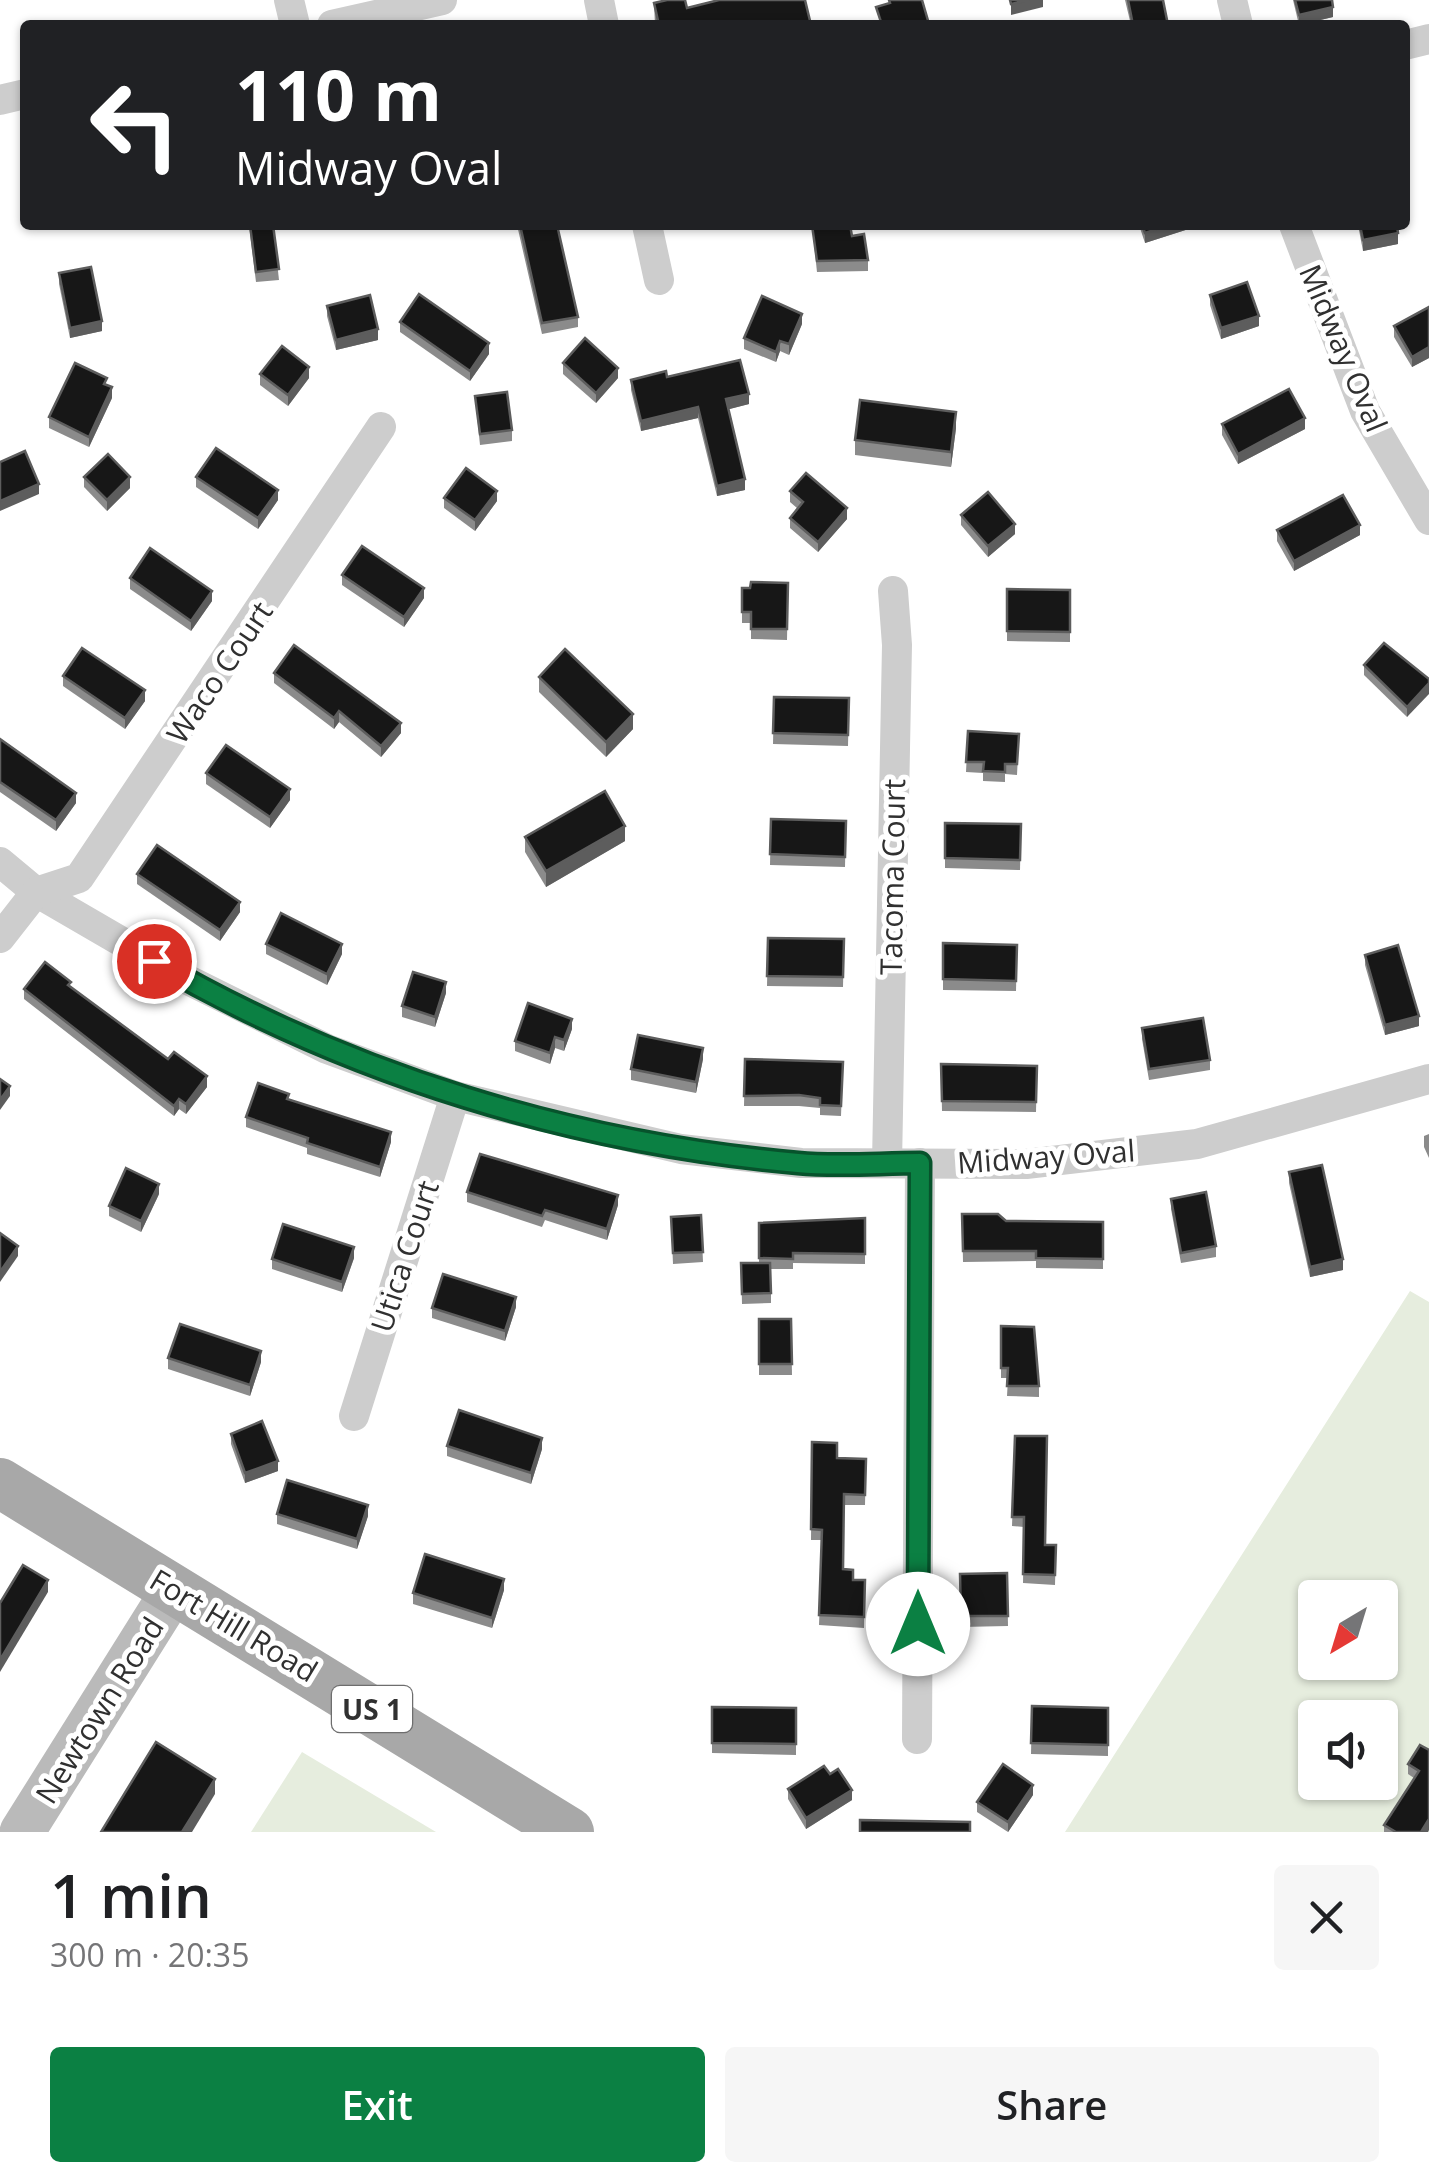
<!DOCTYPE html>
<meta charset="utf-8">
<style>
body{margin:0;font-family:"Open Sans",sans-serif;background:#f6f6f6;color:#202124;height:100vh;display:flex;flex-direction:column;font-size:38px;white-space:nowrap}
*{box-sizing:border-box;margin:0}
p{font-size:32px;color:#757577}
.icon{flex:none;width:55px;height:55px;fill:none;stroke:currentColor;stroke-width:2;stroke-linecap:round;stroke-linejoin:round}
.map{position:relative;height:1832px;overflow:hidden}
.sheet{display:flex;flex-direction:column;background:#fff;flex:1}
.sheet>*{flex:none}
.hud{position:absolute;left:20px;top:20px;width:1390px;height:210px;border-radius:10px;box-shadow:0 2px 8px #0004;background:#202124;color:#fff;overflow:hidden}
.needle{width:65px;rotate:218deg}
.buttons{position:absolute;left:1298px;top:1580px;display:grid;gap:20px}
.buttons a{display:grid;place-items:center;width:100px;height:100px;border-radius:10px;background:#fff;box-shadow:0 2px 8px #0004;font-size:50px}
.pin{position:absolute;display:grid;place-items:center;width:85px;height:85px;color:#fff;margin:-42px;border:5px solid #fff;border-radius:50%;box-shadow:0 2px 10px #0007}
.me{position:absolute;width:110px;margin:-55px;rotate:0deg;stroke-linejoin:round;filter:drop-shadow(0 0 8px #0008)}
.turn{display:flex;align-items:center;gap:35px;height:210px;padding:0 50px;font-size:45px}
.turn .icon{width:130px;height:130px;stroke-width:2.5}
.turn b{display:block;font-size:70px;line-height:85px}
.round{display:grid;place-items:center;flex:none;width:105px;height:105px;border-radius:10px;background:#f6f6f6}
.head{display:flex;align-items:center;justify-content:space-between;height:170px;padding:0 50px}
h1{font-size:60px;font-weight:600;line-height:75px}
.primary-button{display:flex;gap:20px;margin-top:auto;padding:20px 50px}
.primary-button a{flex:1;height:115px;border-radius:10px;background:#0b8043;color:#fff;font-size:40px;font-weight:600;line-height:115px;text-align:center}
.primary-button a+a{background:#f6f6f6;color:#202124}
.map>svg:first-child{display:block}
.green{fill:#e6edde;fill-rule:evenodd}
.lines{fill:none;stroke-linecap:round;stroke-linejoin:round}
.minor{stroke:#cdcdcd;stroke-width:30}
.secondary{stroke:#bababa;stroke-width:45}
.primary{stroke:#a8a8a8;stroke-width:50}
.wall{fill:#8b8b8b}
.shaded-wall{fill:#5d5d5d}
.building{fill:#171717;stroke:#5d5d5d;stroke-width:2.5}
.route-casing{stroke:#07532c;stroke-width:25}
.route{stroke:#0b8043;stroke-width:18}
.labels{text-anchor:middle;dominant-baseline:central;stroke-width:10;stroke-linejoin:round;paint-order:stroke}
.shield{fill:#fff;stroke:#6e6e6e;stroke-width:2.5}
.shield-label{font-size:28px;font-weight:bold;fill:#303030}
.street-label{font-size:30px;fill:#303030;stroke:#fff}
</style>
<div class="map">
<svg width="1429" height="1832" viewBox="0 0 1429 1832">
<rect width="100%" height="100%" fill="#fff"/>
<g class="green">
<path d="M1410,1291L1429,1302V1832H1065ZM1315,1598H1380V1662H1315ZM1315,1718H1380V1782H1315Z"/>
<path d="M302,1752L436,1832H251Z"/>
</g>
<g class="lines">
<g class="minor">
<path d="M289,0L295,25"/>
<path d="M599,0L604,25"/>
<path d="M1232,0L1238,25"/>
<path d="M332,25L442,0"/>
<path d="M1405,45L1429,39"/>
<path d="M0,100L25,94"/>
<path d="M647,225L659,280"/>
<path d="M1294,225L1365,411L1429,520"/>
<path d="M0,862L36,892L184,978L327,1049L455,1096L681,1149L801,1163L1026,1164L1197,1144L1429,1079"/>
<path d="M0,938L36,892L79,878L381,427"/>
<path d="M887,1163L897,645L893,591"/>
<path d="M354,1416L455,1096"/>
<path d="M917,1739L920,1163"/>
</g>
<path class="secondary" d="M22,1832L175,1588"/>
<path class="primary" d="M0,1483L569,1832"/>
</g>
<g class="wall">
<path d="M1125,0H1163L1168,25H1131Z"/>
<path d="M1293,0H1332L1333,17L1299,25Z"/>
<path d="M654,3L687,8L811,25H655Z"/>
<path d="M249,225H273L279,280L256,282Z"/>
<path d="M517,225H557L578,317V327L542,334Z"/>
<path d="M812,225L852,236L868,260V271L817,272Z"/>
<path d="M1139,225H1201L1145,243Z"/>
<path d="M1358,225H1397L1398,244L1363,251Z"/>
<path d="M59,273L102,331L70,338L59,284Z"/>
<path d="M1210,295L1259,326L1221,339L1210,305Z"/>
<path d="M327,306L378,340L336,350L327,316Z"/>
<path d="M1429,307V358L1412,367L1394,337V326Z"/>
<path d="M400,322L489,354L470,381L400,332Z"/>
<path d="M802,324L789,355L780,351L776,362L744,349V338Z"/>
<path d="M563,363L618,378L596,403L563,374Z"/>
<path d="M260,374L309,378L288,406L260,385Z"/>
<path d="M667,377L749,404L729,409L745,490L717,496L698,418L641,431L631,390V380Z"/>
<path d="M475,396L512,430V441L480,445Z"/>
<path d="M112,398L89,447L49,428V417Z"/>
<path d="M1222,424L1305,429L1238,464L1222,435Z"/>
<path d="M956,428L951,467L855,455V440Z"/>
<path d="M84,477L130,488L107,511L84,487Z"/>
<path d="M196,477L278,500L258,529L196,487Z"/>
<path d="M790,491L847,519L818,552L790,528V518L797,508L790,502Z"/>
<path d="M444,498L497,501L475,531L444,508Z"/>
<path d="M961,515L1015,534L988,557L961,525Z"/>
<path d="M1277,530L1360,535L1294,571L1277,541Z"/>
<path d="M342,575L424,598L404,627L342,585Z"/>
<path d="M130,578L212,601L191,631L130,589Z"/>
<path d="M788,583L787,640L751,639V623H742V588Z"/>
<path d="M1007,589L1070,590V642L1007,641Z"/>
<path d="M1364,665L1429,679L1407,717L1364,675Z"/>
<path d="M274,673L401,733L381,757L339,722L334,729L274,683Z"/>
<path d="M63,676L145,701L125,729L63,686Z"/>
<path d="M539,677L633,729L606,757L539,692Z"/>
<path d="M774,697L849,698L848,746L773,744Z"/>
<path d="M968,731L1019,734L1017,775L1005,774V782L983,781V773L966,772Z"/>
<path d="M0,739L76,803L56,831L0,792Z"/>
<path d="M206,773L290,800L270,828L206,784Z"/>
<path d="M771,819L846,821L845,867L770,865Z"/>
<path d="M945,823L1021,824L1020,870L945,868Z"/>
<path d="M525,837L625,841L546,887L525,852Z"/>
<path d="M137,874L240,912L220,941L137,884Z"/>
<path d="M768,938L844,939L843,987L767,986Z"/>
<path d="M943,943L1017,945L1016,991L943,990Z"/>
<path d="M266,944L342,954L327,985L266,954Z"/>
<path d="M1365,955L1419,1026L1385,1035L1365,965Z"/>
<path d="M71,987L207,1087L186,1114L179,1109L174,1116L24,999V989Z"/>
<path d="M446,993L435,1027L402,1017V1006Z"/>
<path d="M1142,1028L1210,1060V1070L1149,1080L1142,1039Z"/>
<path d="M572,1029L564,1051L555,1048L550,1064L515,1051V1041Z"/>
<path d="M703,1059L696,1093L631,1080V1069Z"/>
<path d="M745,1059L843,1062L841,1116L820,1115V1108L799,1106H744Z"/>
<path d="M941,1064L1037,1066L1036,1112L942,1111Z"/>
<path d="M289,1099L391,1142L380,1177L307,1154V1148L246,1127V1117Z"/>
<path d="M1429,1134V1158L1424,1147V1136Z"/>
<path d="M1289,1172L1343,1270L1310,1277L1289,1183Z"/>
<path d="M467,1192L618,1205L607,1240L545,1220L542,1227L467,1202Z"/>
<path d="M159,1194L141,1232L109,1216V1206Z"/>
<path d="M1171,1199L1216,1246V1257L1181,1263L1171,1209Z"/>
<path d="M962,1214L1006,1221L1103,1222V1269L1036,1268V1261L963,1262Z"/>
<path d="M701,1215L703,1262L673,1264L671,1217Z"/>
<path d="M865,1218V1264L793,1263V1269H771V1303L742,1304L741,1263H759V1223Z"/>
<path d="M354,1258L342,1292L272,1269V1259Z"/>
<path d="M516,1307L505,1341L432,1318V1308Z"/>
<path d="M759,1319H791L792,1375H759Z"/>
<path d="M1001,1326L1039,1386V1397L1007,1396L1008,1378H1001Z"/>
<path d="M168,1358L261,1362L250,1396L168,1369Z"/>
<path d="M231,1434L278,1471L245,1483L231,1444Z"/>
<path d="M1015,1436L1045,1545H1056L1055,1585L1023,1583L1024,1527L1012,1526Z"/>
<path d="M812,1442L837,1458L866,1459L865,1505H844L843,1569L853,1580H865L864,1628L819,1625L822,1540H811Z"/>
<path d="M447,1446L542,1449L531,1484L447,1456Z"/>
<path d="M277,1514L368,1516L357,1549L277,1524Z"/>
<path d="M1007,1573L1008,1626L961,1627L960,1574Z"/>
<path d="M504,1590L492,1628L413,1604V1593Z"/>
<path d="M1032,1706L1108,1708V1756L1031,1754Z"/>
<path d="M712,1707L796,1708V1755L712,1753Z"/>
<path d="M1420,1745L1428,1832H1384V1825L1414,1778L1408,1774V1764Z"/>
<path d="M830,1774L852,1800L806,1829L788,1799V1789Z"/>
<path d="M1033,1795L1008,1832L977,1812V1802Z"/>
</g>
<g class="shaded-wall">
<path d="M1029,0H1043V7L1011,15V4Z"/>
<path d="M1333,7V17L1299,25V15Z"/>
<path d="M1169,225H1201L1145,243V233Z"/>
<path d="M1398,233V244L1363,251V240Z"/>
<path d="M802,314V324L789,355V344Z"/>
<path d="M1259,316V326L1221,339V328Z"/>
<path d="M102,321V331L70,338V328Z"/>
<path d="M378,329V340L336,350V340Z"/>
<path d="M780,341V351L776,362V352Z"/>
<path d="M489,343V354L470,381V371Z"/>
<path d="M1429,347V358L1412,367V357Z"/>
<path d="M309,367V378L288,406V395Z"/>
<path d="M618,368V378L596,403V393Z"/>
<path d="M112,387V398L89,447V437Z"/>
<path d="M749,394V404L726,410V399Z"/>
<path d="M698,407V418L641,431V421Z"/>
<path d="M956,412V428L951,467V452Z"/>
<path d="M1305,418V429L1238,464V454Z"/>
<path d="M130,477V488L107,511V500Z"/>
<path d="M745,479V490L717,496V486Z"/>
<path d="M39,484V494L0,511V501Z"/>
<path d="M278,490V500L258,529V518Z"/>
<path d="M497,491V501L475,531V520Z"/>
<path d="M847,508V519L818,552V542Z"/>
<path d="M1015,524V534L988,557V546Z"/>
<path d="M1360,525V535L1294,571V561Z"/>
<path d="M424,588V598L404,627V617Z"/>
<path d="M212,591V601L191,631V621Z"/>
<path d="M1429,683V694L1407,717V707Z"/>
<path d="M145,690V701L125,729V718Z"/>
<path d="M339,711V722L334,729V718Z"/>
<path d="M633,714V729L606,757V742Z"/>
<path d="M401,723V733L381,757V746Z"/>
<path d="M290,789V800L270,828V817Z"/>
<path d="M76,793V803L56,831V820Z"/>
<path d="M625,826V841L546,887V871Z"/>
<path d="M240,902V912L220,941V930Z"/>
<path d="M342,944V954L327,985V974Z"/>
<path d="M446,982V993L435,1027V1017Z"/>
<path d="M1419,1016V1026L1385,1035V1025Z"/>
<path d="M572,1019V1029L564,1051V1040Z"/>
<path d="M555,1037V1048L550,1064V1053Z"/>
<path d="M703,1048V1059L696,1093V1082Z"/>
<path d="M207,1076V1087L186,1114V1104Z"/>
<path d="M10,1086V1096L0,1110V1100Z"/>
<path d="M179,1099V1109L174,1116V1106Z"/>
<path d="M391,1132V1142L380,1177V1167Z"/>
<path d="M159,1184V1194L141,1232V1221Z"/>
<path d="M618,1195V1205L607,1240V1229Z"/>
<path d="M18,1246V1256L0,1282V1272Z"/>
<path d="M354,1247V1258L342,1292V1282Z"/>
<path d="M1343,1259V1270L1310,1277V1267Z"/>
<path d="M516,1297V1307L505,1341V1331Z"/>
<path d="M261,1351V1362L250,1396V1385Z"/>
<path d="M542,1438V1449L531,1484V1473Z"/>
<path d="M278,1461V1471L245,1483V1473Z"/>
<path d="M368,1505V1516L357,1549V1539Z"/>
<path d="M504,1579V1590L492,1628V1618Z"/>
<path d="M48,1580V1592L0,1672V1660Z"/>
<path d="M215,1779V1794L192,1832H182Z"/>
<path d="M1033,1785V1795L1008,1832V1822Z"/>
<path d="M852,1790V1800L806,1829V1818Z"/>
<path d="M1429,1819V1830L1428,1832H1421Z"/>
</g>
<g class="building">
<path d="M667,0H685L687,8L719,0H805L811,25H659L654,3Z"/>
<path d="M889,0H922L929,24L882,25L876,7L890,3Z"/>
<path d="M1010,0H1029L1011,4Z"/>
<path d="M1128,0H1163L1168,25H1133Z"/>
<path d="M1295,0H1332L1333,7L1299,15Z"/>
<path d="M250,225H273L279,269L256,272Z"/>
<path d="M520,225H557L578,317L542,323Z"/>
<path d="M812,225H850L852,236L864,234L868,260L817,261Z"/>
<path d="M1142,225H1169L1145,233Z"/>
<path d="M1360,225H1397L1398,233L1363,240Z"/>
<path d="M91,267L102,321L70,328L59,273Z"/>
<path d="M1247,282L1259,316L1221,328L1210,295Z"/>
<path d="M419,294L489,343L470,371L400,322Z"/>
<path d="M370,295L378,329L336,340L327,306Z"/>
<path d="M762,296L802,314L789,344L780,341L776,352L744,338Z"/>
<path d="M1429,307V347L1412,357L1394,326Z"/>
<path d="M585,338L618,368L596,393L563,363Z"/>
<path d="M282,346L309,367L288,395L260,374Z"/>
<path d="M740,360L749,394L726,399L745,479L717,486L698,407L641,421L631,380L666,371L667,377Z"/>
<path d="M75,363L107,378L104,384L112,387L89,437L49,417Z"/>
<path d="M1289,389L1305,418L1238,454L1222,424Z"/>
<path d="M507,392L512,430L480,434L475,396Z"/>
<path d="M860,400L956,412L951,452L855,440Z"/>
<path d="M216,448L278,490L258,518L196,477Z"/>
<path d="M25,451L39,484L0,501V462Z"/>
<path d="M108,454L130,477L107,500L84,477Z"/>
<path d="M466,468L497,491L475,520L444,498Z"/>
<path d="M806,473L847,508L818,542L790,518L803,502L790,491Z"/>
<path d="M988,492L1015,524L988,546L961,515Z"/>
<path d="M1343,495L1360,525L1294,561L1277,530Z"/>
<path d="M362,546L424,588L404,617L342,575Z"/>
<path d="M150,548L212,591L191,621L130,578Z"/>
<path d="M751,582L788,583L787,629H751V612H742V588H750Z"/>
<path d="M1007,589L1070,590V632L1007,631Z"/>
<path d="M1384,643L1429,679V683L1407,707L1364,665Z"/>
<path d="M294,645L401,723L381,746L339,711L334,718L274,673Z"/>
<path d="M82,648L145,690L125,718L63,676Z"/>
<path d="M565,649L633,714L606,742L539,677Z"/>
<path d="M774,697L849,698L848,735L773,733Z"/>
<path d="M968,731L1019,734L1017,764H1005V772L983,771L984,762H966Z"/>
<path d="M0,739L76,793L56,820L0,782Z"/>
<path d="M226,745L290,789L270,817L206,773Z"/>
<path d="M605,791L625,826L546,871L525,837Z"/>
<path d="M771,819L846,821L845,857L770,854Z"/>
<path d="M945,823L1021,824L1020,860L945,858Z"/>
<path d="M157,845L240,902L220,930L137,874Z"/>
<path d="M281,913L342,944L327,974L266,944Z"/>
<path d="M768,938L844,939L843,977L767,976Z"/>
<path d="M943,943L1017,945L1016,981L943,979Z"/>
<path d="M1398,945L1419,1016L1385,1025L1365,955Z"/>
<path d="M45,962L71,982L68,985L168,1059L174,1052L207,1076L186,1104L179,1099L174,1106L24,989Z"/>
<path d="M413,972L446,982L435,1017L402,1006Z"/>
<path d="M528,1003L572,1019L564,1040L555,1037L550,1053L515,1041Z"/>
<path d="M1203,1018L1210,1060L1149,1069L1142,1028Z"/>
<path d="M638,1035L703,1048L696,1082L631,1069Z"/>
<path d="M745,1059L843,1062L841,1106L820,1105V1098L799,1095L744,1096Z"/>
<path d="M941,1064L1037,1066L1036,1102L942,1101Z"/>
<path d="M0,1079L10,1086L0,1100Z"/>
<path d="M258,1083L289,1094L287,1099L391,1132L380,1167L307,1143L308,1138L246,1117Z"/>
<path d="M480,1154L618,1195L607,1229L545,1210L542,1216L467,1192Z"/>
<path d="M1322,1165L1343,1259L1310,1267L1289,1172Z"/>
<path d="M126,1168L159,1184L141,1221L109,1206Z"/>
<path d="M1206,1192L1216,1246L1181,1253L1171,1199Z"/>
<path d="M962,1214H998L1006,1221L1103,1222V1259L1036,1258V1251H963Z"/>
<path d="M701,1215L703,1252L673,1253L671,1217Z"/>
<path d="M865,1218V1254L793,1253V1259L759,1258V1223Z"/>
<path d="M283,1224L354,1247L342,1282L272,1259Z"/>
<path d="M0,1233L18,1246L0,1272Z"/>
<path d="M741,1263H770L771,1293L742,1294Z"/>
<path d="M443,1274L516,1297L505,1331L432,1308Z"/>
<path d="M759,1319H791L792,1364H759Z"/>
<path d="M180,1324L261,1351L250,1385L168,1358Z"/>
<path d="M1001,1326L1034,1327L1039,1386H1007L1008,1368H1001Z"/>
<path d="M459,1410L542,1438L531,1473L447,1446Z"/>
<path d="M262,1421L278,1461L245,1473L231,1434Z"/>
<path d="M1015,1436H1047L1045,1545H1056L1055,1575L1023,1574L1024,1517H1012Z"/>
<path d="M812,1442L837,1443V1458L866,1459L865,1495L844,1494L843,1569L853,1570V1580H865L864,1617L819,1615L822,1530L811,1529Z"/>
<path d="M287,1480L368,1505L357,1539L277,1514Z"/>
<path d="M425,1554L504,1579L492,1618L413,1593Z"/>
<path d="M23,1565L48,1580L0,1660V1603Z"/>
<path d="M1007,1573L1008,1616H961L960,1574Z"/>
<path d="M1032,1706L1108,1708V1745L1031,1743Z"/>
<path d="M712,1707L796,1708V1744L712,1743Z"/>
<path d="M156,1742L215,1779L182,1832H101Z"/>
<path d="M1420,1745L1429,1750V1819L1421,1832H1396L1384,1825L1419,1771L1408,1764Z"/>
<path d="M1003,1764L1033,1785L1008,1822L977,1802Z"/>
<path d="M824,1766L830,1774L838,1769L852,1790L806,1818L788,1789Z"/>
<path d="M860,1820L970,1822V1832H860Z"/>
</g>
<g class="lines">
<g class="route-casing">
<path id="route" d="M154,961C349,1075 574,1143 798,1163C838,1167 880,1163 920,1163L918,1624"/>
</g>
<use href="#route" class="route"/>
</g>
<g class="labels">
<rect class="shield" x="332" y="1686" width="80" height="46" rx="8"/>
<g class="shield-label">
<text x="372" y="1709">US 1</text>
</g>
<g class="street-label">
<text transform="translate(1344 348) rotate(67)">Midway Oval</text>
<text transform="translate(219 672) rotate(-56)">Waco Court</text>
<text transform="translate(892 877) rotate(-89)">Tacoma Court</text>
<text transform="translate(1046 1156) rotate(-4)">Midway Oval</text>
<text transform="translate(404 1256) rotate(-72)">Utica Court</text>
<text transform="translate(234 1625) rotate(31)">Fort Hill Road</text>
<text transform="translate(99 1710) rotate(-58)">Newtown Road</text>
</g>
</g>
</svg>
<div class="buttons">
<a><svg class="needle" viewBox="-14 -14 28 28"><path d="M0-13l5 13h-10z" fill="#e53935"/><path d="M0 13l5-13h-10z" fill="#757577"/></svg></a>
<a><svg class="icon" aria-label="sound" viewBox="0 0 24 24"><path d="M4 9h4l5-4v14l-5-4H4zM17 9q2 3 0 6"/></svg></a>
</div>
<div class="pin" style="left:154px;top:961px;background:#d93025"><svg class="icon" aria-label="arrive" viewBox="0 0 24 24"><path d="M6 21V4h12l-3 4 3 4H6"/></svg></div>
<svg class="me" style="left:918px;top:1624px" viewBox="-20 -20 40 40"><circle r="19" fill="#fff"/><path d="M0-13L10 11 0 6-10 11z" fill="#0b8043"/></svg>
<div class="hud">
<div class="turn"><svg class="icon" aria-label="left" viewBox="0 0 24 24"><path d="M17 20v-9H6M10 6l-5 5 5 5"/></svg><div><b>110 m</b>Midway Oval</div></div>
</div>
</div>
<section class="sheet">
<div class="head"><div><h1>1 min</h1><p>300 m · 20:35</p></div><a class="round"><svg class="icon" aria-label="close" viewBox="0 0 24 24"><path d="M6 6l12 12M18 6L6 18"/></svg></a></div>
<div class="primary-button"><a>Exit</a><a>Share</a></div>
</section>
